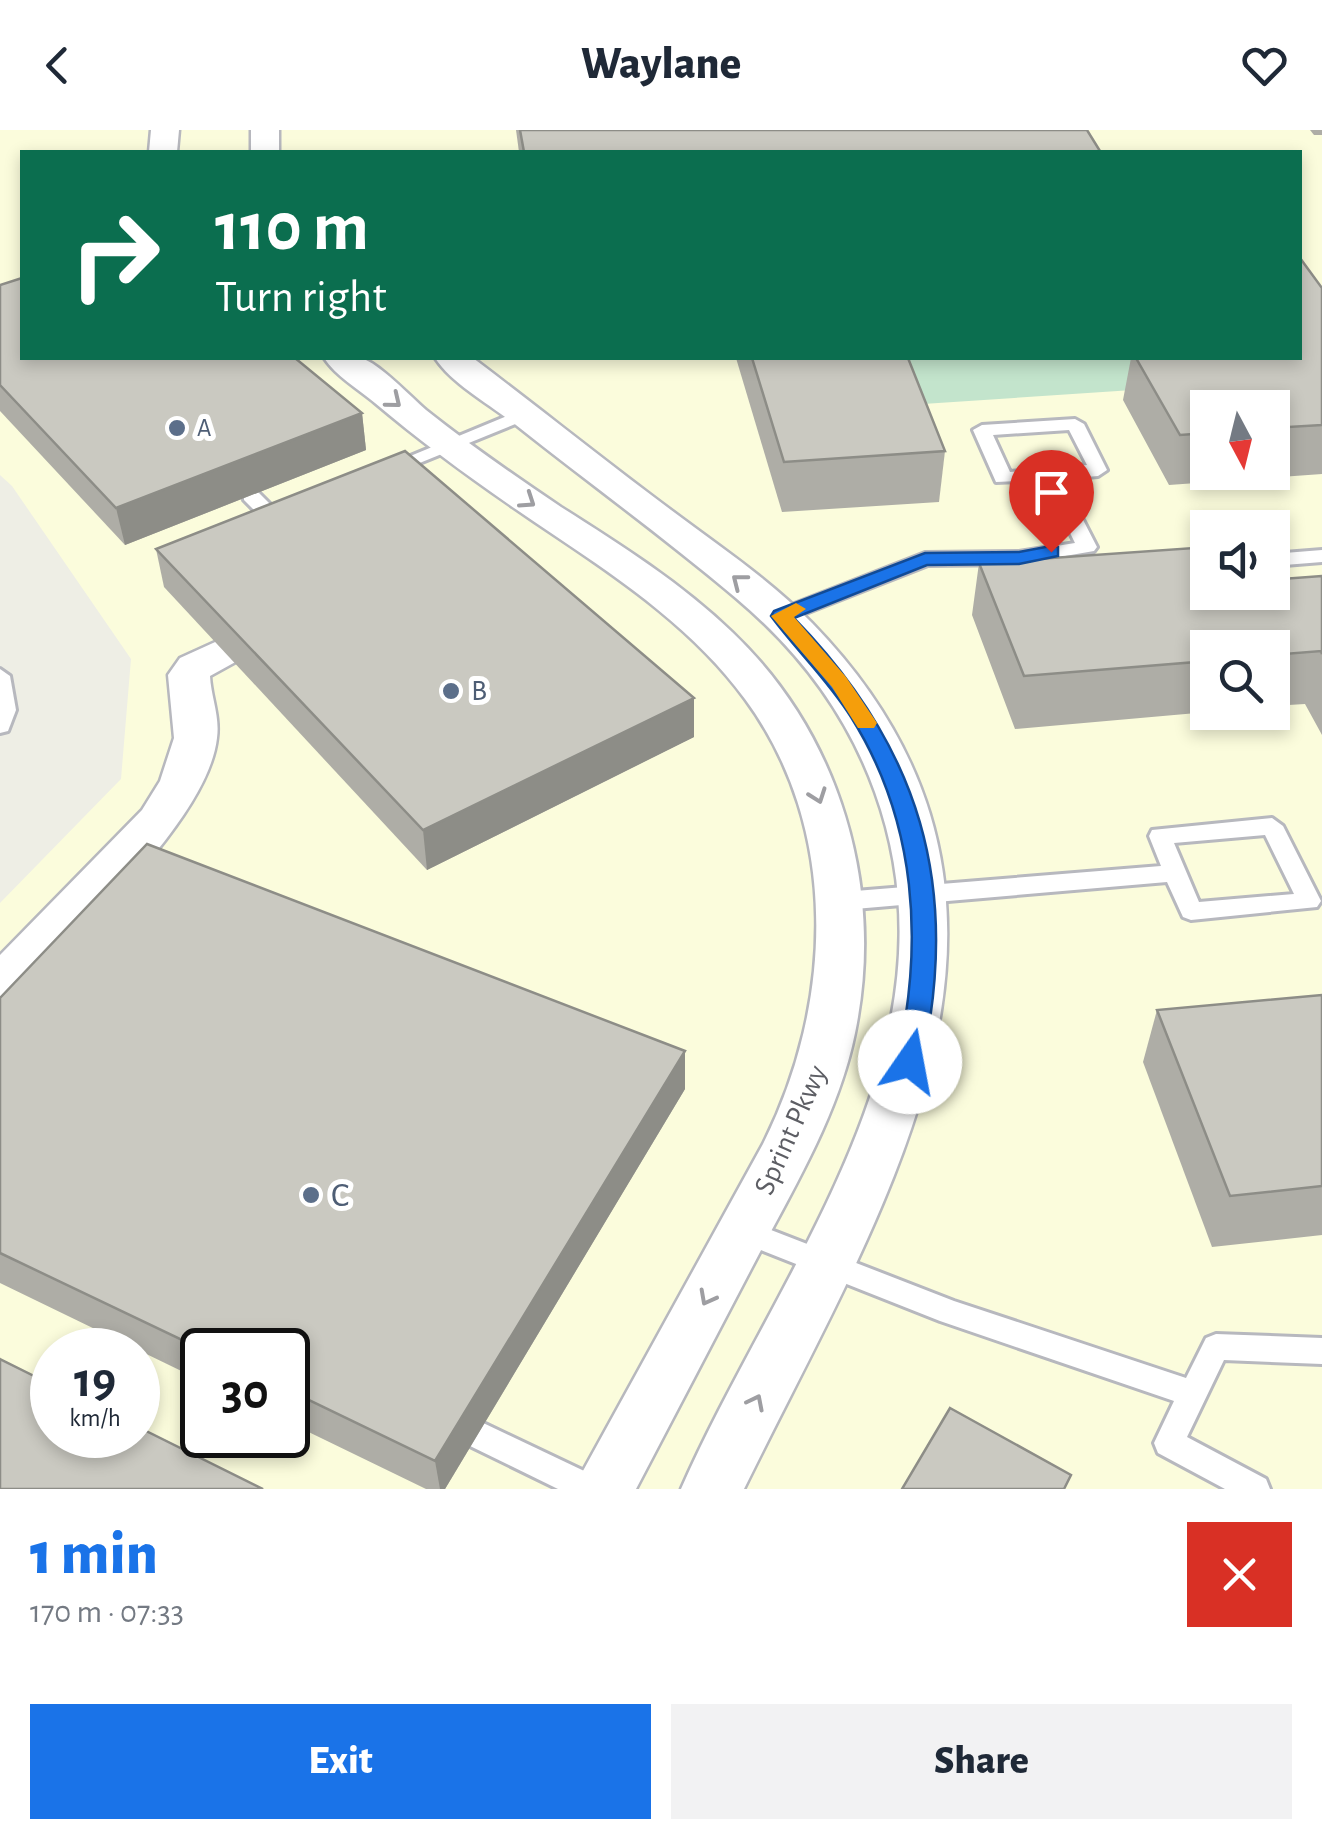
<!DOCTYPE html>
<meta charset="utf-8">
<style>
body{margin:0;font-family:"Alegreya Sans",sans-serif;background:#f2f2f3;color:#1f2937;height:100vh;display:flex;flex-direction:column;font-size:38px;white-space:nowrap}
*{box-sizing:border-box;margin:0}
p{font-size:32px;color:#747a83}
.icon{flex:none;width:55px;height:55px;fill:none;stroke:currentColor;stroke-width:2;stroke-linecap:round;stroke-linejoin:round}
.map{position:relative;height:1359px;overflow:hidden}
.sheet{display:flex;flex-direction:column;background:#fff;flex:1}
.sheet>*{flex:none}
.banner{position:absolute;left:20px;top:20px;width:1282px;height:210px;border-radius:0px;box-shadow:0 5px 15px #0003;background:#0b6e4f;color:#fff;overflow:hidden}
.needle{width:65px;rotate:173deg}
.fabs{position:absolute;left:1190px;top:260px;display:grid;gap:20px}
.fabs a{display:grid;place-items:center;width:100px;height:100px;border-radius:0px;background:#fff;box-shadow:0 5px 15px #0003;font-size:50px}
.speed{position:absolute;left:30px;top:1198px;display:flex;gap:20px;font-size:50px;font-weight:700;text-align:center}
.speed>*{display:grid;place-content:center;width:130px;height:130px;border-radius:50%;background:#fff;box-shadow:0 5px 15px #0003;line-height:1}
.speed small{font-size:25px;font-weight:400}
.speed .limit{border:5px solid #111;border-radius:15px;background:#fff;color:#111}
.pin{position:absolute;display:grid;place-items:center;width:85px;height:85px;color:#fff;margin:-102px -42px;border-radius:50% 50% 50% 0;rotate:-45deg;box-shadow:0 0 10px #0007}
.pin .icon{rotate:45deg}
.me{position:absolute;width:110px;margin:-55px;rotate:12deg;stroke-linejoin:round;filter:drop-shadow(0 0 8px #0008)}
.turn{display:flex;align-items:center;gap:35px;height:210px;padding:0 30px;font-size:45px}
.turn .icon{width:130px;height:130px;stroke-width:2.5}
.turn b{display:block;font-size:70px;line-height:85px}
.round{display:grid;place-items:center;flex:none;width:105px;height:105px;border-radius:0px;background:#f2f2f3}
.overview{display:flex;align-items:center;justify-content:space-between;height:170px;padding:0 30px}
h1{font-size:60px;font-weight:800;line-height:75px;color:#1a73e8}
.cta{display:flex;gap:20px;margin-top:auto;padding:20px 30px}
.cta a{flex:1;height:115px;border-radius:0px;background:#1a73e8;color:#fff;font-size:40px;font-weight:800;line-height:115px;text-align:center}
.cta a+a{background:#f2f2f3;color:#1f2937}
header{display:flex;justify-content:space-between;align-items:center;height:130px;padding:0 30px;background:#fff;font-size:45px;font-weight:800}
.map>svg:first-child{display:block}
.commercial{fill:#fbfcdc;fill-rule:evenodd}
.green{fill:#c3e4cc}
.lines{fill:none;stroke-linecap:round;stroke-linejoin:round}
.service-casing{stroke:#b7b8be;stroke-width:6}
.minor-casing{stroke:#b7b8be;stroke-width:5}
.service{fill:#fff;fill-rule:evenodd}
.minor{fill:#fff;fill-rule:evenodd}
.wall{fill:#aeada6;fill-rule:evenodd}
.shaded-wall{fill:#8d8d87}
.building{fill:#cac9c1;stroke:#8d8d87;stroke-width:2.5}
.oneway{stroke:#9e9ea2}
.route{fill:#1a73e8;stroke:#114b97;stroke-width:2.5}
.slow{fill:#f59e0b}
.service-dot{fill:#5c6f8a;stroke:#fff;stroke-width:4}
.labels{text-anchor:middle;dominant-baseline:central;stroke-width:10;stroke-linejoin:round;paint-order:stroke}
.far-service-label{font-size:25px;fill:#4e5e75;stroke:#fff;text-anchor:start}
.service-label{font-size:30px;fill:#4e5e75;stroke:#fff;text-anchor:start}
.street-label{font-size:30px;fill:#5d5e64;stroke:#fff}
.near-service-label{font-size:35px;fill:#4e5e75;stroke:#fff;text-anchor:start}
</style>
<header><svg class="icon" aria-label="back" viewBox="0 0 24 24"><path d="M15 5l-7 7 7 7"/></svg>Waylane<svg class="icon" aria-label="heart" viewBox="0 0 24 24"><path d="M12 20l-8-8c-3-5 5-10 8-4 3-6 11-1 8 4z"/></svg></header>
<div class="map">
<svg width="1322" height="1359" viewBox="0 0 1322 1359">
<rect width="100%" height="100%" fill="#eeeee5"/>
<path class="commercial" d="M0,0H1322V1359H0V773L121,649L131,529L12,356L0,345ZM22,22H1300V228H22ZM1208,278H1272V342H1208ZM1208,398H1272V462H1208ZM1208,518H1272V582H1208ZM52,1220H138V1305H52ZM202,1220H288V1305H202Z"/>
<path class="green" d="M904,228H1177L1193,256L923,274Z"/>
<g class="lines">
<g class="service-casing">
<g id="service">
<path d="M524,279L530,280V288L395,343L388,345L379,339Z"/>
<path d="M1075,289L1084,294L1107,340L1098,346L1062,349L1097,417L1094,421L1019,434L928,435L788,490H774L771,486L774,482L925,423L1019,422L1075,413L1044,350L996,352L973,300L982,295ZM1069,300L1087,335L1010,342L993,305Z"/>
<path d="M251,360L258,362L278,382V390H264L244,370V362Z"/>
<path d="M1322,420V432L1272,436V424Z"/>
<path d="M0,539L10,546L16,580L8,601L0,603Z"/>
<path d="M1272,688L1283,696L1321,771L1317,777L1191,790L1183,787L1167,752L843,780L835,777L831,771L835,765L843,762L1161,736L1149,706L1152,700ZM1265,705L1294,764L1199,772L1174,713Z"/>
<path d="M743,1089L954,1171L1186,1248L1206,1208L1216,1204L1322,1208V1234L1224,1230L1187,1307L1266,1349L1270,1359H1225L1158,1323L1154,1313L1174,1271L940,1191L733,1109L729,1101L733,1093Z"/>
<path d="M479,1291L601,1349L605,1359H558L468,1315L464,1305L468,1295Z"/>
</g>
</g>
<g class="minor-casing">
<g id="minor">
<path d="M151,0H179L177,22H149Z"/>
<rect x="251" y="0" width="28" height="22"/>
<path d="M324,228C334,227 352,224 361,228C379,233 411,267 426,280C470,315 515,346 561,377C621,415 681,453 732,502C840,605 885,757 855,903C839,982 796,1054 759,1124C718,1202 677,1281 636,1359H573L763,1014C833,875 841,699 745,569C696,502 626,453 557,407C494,365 433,322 375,273C358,259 336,246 324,228Z"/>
<path d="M435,228H473C539,278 604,330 671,380C719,416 770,450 812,493C1085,774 883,1074 744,1359H681C778,1138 967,917 875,662C847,584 799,521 736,468C665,408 589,353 516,295C491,275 453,255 435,228Z"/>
<path d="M224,508L239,512L245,521L239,530L210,546C211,567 220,586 217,608C208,690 75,808 17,869L0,875V825L142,680L160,651L174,608L168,545L180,528Z"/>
</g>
</g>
<use href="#service" class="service"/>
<use href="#minor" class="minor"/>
</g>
<g class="wall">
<path d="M516,0H1087L1100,21L519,22Z"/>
<path d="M1310,0H1322V5H1314Z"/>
<path d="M0,155L362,283L366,320L125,415L0,281Z"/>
<path d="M1322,158V344L1169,355L1123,270L1131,228H1300ZM1208,278H1272V342H1208Z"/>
<path d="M736,228H908L945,321L939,372L782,382Z"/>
<path d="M156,419L694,607L427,740L164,457Z"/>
<path d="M979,433L1282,449L1322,446V605L1305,574L1272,576V518H1208V582L1015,599L972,485Z"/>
<path d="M1322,865V1105L1212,1117L1143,932L1157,880Z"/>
<path d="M0,868L685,959L445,1359H426L288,1292V1220H202V1251L0,1153Z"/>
</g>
<g class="shaded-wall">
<path d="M362,283L366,320L125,415L116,378Z"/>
<path d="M694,568V607L427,740L423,700Z"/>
<path d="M685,921V959L445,1359H440L435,1331Z"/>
</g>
<g class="building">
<path d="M520,0H1087L1100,21L524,22Z"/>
<path d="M1300,128L1322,158V295L1272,298V278H1208V303L1180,305L1136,228H1300Z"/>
<path d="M22,148V228H295L362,283L116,378L0,255V155Z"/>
<path d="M752,228H908L945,321L784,332Z"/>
<path d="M405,321L694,568L423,700L156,419Z"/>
<path d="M1208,417V462H1272V432L1282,449L1322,446V524L1321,521L1272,525V518H1208V531L1024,546L979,433Z"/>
<path d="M147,714L685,921L435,1331L288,1260V1220H203L0,1123V868Z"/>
<path d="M1322,865V1056L1230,1066L1157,880Z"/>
<path d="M0,1229L52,1255V1305H138V1297L263,1359H0Z"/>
<path d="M950,1278L1071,1345L1064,1359H902Z"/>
</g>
<defs><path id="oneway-chevron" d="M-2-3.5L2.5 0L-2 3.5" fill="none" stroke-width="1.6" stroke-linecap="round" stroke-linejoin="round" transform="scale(2.5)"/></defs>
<g class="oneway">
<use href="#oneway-chevron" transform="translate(394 271) rotate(39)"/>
<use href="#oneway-chevron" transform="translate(528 371) rotate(34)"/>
<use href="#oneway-chevron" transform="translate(739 451) rotate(-142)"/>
<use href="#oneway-chevron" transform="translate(818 666) rotate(70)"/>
<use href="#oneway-chevron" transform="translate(707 1168) rotate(118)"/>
<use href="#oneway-chevron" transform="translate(756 1272) rotate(-63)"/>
</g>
<path class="route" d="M1051,416L1058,417V426L1019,434L927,435L794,488C920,617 961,756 922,932L919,939H900L897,932C924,813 917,692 851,587C828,550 796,520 771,486L774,481L925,423L1019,422Z"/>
<path class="slow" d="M796,473L806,479L794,487L846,547L877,593L874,598H858L832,557L771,486Z"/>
<g class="service-dot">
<circle cx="177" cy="298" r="10"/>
<circle cx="451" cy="561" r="10"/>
<circle cx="311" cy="1065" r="10"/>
</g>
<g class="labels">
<g class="far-service-label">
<text x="197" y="298">A</text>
</g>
<g class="service-label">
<text x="471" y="561">B</text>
</g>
<g class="street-label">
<text transform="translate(791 1000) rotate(-66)">Sprint Pkwy</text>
</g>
<g class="near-service-label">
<text x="331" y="1065">C</text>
</g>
</g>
</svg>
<div class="fabs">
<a><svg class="needle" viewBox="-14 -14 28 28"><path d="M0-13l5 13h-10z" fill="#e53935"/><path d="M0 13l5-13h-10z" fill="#747a83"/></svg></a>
<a><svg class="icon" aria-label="sound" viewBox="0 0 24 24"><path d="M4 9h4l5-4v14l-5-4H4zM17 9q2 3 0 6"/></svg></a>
<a><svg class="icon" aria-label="search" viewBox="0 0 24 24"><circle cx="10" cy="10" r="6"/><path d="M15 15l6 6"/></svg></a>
</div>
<div class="speed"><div>19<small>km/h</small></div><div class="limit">30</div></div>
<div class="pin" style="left:1051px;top:422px;background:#d93025"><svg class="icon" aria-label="arrive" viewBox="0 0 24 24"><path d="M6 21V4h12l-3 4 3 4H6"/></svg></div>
<svg class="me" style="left:910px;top:932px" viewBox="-20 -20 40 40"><circle r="19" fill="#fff"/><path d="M0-13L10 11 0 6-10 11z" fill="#1a73e8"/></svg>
<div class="banner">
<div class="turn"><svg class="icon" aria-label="right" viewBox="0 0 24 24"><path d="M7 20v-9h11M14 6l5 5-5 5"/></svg><div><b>110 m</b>Turn right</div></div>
</div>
</div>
<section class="sheet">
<div class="overview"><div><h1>1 min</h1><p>170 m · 07:33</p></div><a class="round" style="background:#d93025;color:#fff"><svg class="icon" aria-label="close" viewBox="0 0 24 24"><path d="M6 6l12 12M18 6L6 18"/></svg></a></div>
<div class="cta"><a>Exit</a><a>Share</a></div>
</section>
